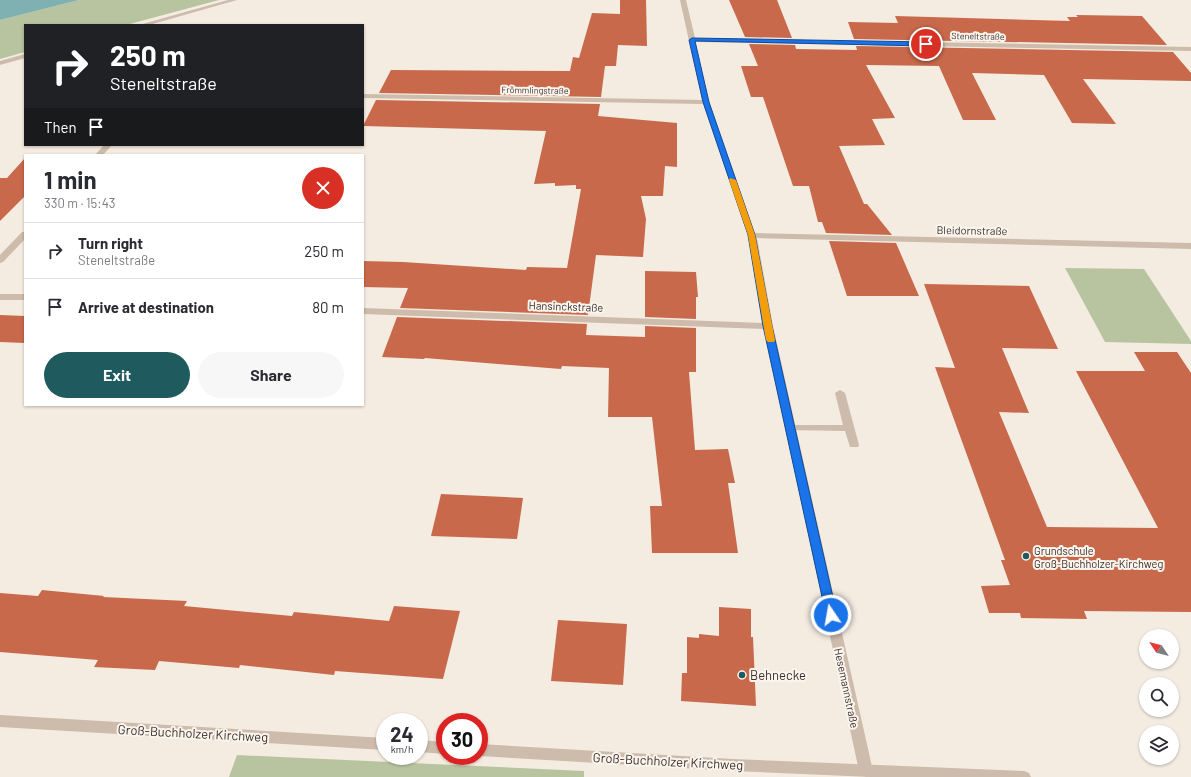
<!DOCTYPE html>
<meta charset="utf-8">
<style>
body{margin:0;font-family:Barlow,sans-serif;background:#f7f7f7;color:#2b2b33;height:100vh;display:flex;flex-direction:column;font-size:15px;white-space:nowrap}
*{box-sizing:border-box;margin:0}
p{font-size:13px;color:#7c7c81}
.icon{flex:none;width:22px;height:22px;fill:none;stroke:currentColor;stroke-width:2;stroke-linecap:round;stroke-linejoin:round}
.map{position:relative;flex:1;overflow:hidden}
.sheet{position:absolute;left:24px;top:154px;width:340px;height:252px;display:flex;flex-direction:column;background:#fff;border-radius:0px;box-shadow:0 1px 3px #0004}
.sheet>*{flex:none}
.top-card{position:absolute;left:24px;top:24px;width:340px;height:122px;border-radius:0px;box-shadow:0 1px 3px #0004;background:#202124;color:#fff;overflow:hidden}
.needle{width:26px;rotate:305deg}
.controls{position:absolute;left:1139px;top:629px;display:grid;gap:8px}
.controls a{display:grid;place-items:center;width:40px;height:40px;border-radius:50%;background:#fff;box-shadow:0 1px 3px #0004;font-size:20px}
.speed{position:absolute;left:376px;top:713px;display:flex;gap:8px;font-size:20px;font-weight:700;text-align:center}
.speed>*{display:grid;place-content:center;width:52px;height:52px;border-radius:50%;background:#fff;box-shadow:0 1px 3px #0004;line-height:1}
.speed small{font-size:10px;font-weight:400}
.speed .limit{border:6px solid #d22;background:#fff;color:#111}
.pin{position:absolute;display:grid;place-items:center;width:34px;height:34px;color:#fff;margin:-17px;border:2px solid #fff;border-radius:50%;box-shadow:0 1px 4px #0007}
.me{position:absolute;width:44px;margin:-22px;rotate:348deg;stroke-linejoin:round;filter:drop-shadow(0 0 3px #0008)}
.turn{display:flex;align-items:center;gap:14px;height:84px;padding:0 20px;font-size:18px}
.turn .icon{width:52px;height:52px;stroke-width:2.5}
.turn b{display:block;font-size:28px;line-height:34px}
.then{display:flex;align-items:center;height:38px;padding:0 20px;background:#0003;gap:8px;font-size:15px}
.round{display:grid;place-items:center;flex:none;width:42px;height:42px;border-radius:21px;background:#f7f7f7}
.head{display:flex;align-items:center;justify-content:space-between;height:68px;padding:0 20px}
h1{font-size:24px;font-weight:700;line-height:30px}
.cta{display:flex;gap:8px;margin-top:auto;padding:8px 20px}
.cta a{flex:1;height:46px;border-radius:24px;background:#1f5a5e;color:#fff;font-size:16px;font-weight:700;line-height:46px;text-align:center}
.cta a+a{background:#f7f7f7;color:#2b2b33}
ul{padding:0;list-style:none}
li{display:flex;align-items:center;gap:12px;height:56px;padding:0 20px;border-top:1px solid #e1e1e2}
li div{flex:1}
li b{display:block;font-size:15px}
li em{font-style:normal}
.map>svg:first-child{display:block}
.green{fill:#b8c4a0}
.water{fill:#7fb0b2}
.building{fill:#c8694b}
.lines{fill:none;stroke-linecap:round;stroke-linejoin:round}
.service{fill:#cdbbac;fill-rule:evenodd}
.minor{fill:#cdbbac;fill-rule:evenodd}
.tertiary{fill:#cdbbac;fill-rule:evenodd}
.route{fill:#1a73e8;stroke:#114b97}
.slow{fill:#f59e0b}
.poi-dot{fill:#1f5a5e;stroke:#fbf5ee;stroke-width:1.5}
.labels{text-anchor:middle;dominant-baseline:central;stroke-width:4;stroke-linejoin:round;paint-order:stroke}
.far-street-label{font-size:9px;fill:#3b302b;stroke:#fbf5ee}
.street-label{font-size:11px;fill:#3b302b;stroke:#fbf5ee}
.poi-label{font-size:11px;fill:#3b302b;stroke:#fbf5ee;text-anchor:start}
.near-poi-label{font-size:13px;fill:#3b302b;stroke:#fbf5ee;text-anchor:start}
.near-street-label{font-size:13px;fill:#3b302b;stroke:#fbf5ee}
</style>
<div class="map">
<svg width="1191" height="777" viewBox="0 0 1191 777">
<rect width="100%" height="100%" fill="#f4ebe1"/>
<g class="green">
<path d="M79,0H219L126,25H25V52L0,59V20Z"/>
<path d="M1065,268L1144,269L1191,341V344L1105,342Z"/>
<path d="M237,755L584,771V777H229Z"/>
</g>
<path class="water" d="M0,0H79L0,20Z"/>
<g class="building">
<path d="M620,0H646L647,46L618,45L616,66H605L601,97L379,93L391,70L570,71L573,57L579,58L592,13L620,14Z"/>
<path d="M729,0H777L792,38L745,37Z"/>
<path d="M1076,15L1142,16L1167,45L854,39L848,22L898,23L895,16L1070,21L1067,17H1078Z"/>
<path d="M749,44L795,45L796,49L857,50L856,46L1173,52L1191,73V81L1083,79L1116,124L1072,123L1044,75L972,73L996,120H963L939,66L866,65L895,118L872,119L885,145L839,146L864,204H867L892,235L826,233L822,222H818L809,186H793L763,97H751L741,66H758Z"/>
<path d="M376,100L600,104L598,116L677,123V167L665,166L663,196H641L646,219L643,257L596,255L588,315L400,308L408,288L363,287V261L403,262L526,270L527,267L567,268L581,189H576V185L555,186V183L534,184L546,131L363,126Z"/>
<path d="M25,158V196L0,221V178H7Z"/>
<path d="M829,241L896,243L919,296H847Z"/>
<path d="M645,271L696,272L698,297H696V319L645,317Z"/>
<path d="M924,284L1029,286L1058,349L1002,348L1029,413L999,412L1047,527L1158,528L1076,371H1145L1134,352H1177L1191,373V612L1084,611L1087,619L1021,618L1020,613H989L981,586L1010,585L1001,560H1005L935,367L955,368Z"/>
<path d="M0,315L25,316V343L0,342Z"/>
<path d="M397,317L587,324L586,335L645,337V326L696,328V372H689L695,450L728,449L735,483H728L738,553H652L650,506H662L652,417H608L609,368L562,366L561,369L425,358L424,359L382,357Z"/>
<path d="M441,494L523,498L517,539L431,536Z"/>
<path d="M42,590L104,596L103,597L187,601L184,606L292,616L294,612L389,621L394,606L460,611L443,679L335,671L334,675L240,665L239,668L159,661L155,670L94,667L98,660L0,652V593L38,596Z"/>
<path d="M719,607L751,609V637H753L756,706L681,701L682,673H687V637L699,638V634L719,636Z"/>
<path d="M558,620L627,624L623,685L551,681Z"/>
</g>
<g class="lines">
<path class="service" d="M840,390L845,393L859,445L858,447H850L845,431L786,430L785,428L790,425H843L835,393Z"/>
<g class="minor">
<path d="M228,0H237L149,25H139Z"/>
<path d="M680,0H686L695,38L1191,47V51L695,42L709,102L755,233L1191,243V249L757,238L773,326L873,771L871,775L867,777L861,775L859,771L764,329L363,314V308L763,323L748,235L703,104L363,98V94L702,100Z"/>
<path d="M25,54V58L0,65V61Z"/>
<path d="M104,145H112L103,155H95Z"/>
<path d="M22,232H25V239L3,262L0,263V255Z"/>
<rect x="0" y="294" width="25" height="6"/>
</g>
<g class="tertiary">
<path d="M0,715L385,738V750L0,727Z"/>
<path d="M419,740L445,742V754L419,752Z"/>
<path d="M479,744L733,759L1024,771L1029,773L1031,777H871L733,771L479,756Z"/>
</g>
</g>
<path class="route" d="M692,38L926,42L929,44L926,46L695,41L709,102L755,235L772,326L837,615L835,618L831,619L827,618L826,615L763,326L748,235L703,102L689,40Z"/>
<path class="slow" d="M730,178L736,180L755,235L775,340L774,342H768L766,340L748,235L729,180Z"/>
<g class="poi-dot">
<circle cx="1026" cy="556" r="4"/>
<circle cx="742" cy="675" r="4"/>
</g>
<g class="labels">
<g class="far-street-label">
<text transform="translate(978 36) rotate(1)">Steneltstraße</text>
<text transform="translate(535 90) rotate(1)">Frömmlingstraße</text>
</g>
<g class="street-label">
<text transform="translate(972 230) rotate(1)">Bleidornstraße</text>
<text transform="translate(566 306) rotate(2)">Hansinckstraße</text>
<text transform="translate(847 688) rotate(78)">Hesemannstraße</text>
</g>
<g class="poi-label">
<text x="1034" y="550">Grundschule<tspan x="1034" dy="13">Groß-Buchholzer-Kirchweg</tspan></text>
</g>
<g class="near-poi-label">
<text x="750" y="675">Behnecke</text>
</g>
<g class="near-street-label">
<text transform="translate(193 733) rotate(3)">Groß-Buchholzer Kirchweg</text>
<text transform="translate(668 761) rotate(3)">Groß-Buchholzer Kirchweg</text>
</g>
</g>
</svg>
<div class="controls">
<a><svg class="needle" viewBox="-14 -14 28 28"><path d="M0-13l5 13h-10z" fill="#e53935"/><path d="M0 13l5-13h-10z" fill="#7c7c81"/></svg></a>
<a><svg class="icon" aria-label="search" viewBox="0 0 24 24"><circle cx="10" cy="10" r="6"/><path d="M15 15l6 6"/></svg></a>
<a><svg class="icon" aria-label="layers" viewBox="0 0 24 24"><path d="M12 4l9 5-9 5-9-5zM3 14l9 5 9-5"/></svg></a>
</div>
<div class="speed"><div>24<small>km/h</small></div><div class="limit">30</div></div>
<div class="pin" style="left:926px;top:44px;background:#d93025"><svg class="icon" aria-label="arrive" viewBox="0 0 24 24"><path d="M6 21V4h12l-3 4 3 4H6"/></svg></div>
<svg class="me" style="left:831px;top:615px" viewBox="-20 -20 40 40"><circle r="17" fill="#1a73e8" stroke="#fff" stroke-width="3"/><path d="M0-11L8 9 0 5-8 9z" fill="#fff"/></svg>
<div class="top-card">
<div class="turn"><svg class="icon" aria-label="right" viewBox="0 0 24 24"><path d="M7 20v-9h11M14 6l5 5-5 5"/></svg><div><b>250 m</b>Steneltstraße</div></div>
<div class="then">Then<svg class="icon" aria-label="arrive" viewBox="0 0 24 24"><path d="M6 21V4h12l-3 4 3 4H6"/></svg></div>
</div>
<section class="sheet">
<div class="head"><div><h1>1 min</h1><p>330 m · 15:43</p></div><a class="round" style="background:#d93025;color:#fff"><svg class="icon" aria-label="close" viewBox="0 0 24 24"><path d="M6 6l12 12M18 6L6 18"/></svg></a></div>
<ul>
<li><svg class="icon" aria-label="right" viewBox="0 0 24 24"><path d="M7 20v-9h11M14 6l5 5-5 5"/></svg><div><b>Turn right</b><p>Steneltstraße</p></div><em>250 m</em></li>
<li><svg class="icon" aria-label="arrive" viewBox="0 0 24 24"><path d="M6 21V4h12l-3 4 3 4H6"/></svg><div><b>Arrive at destination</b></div><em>80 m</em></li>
</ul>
<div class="cta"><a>Exit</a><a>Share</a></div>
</section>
</div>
